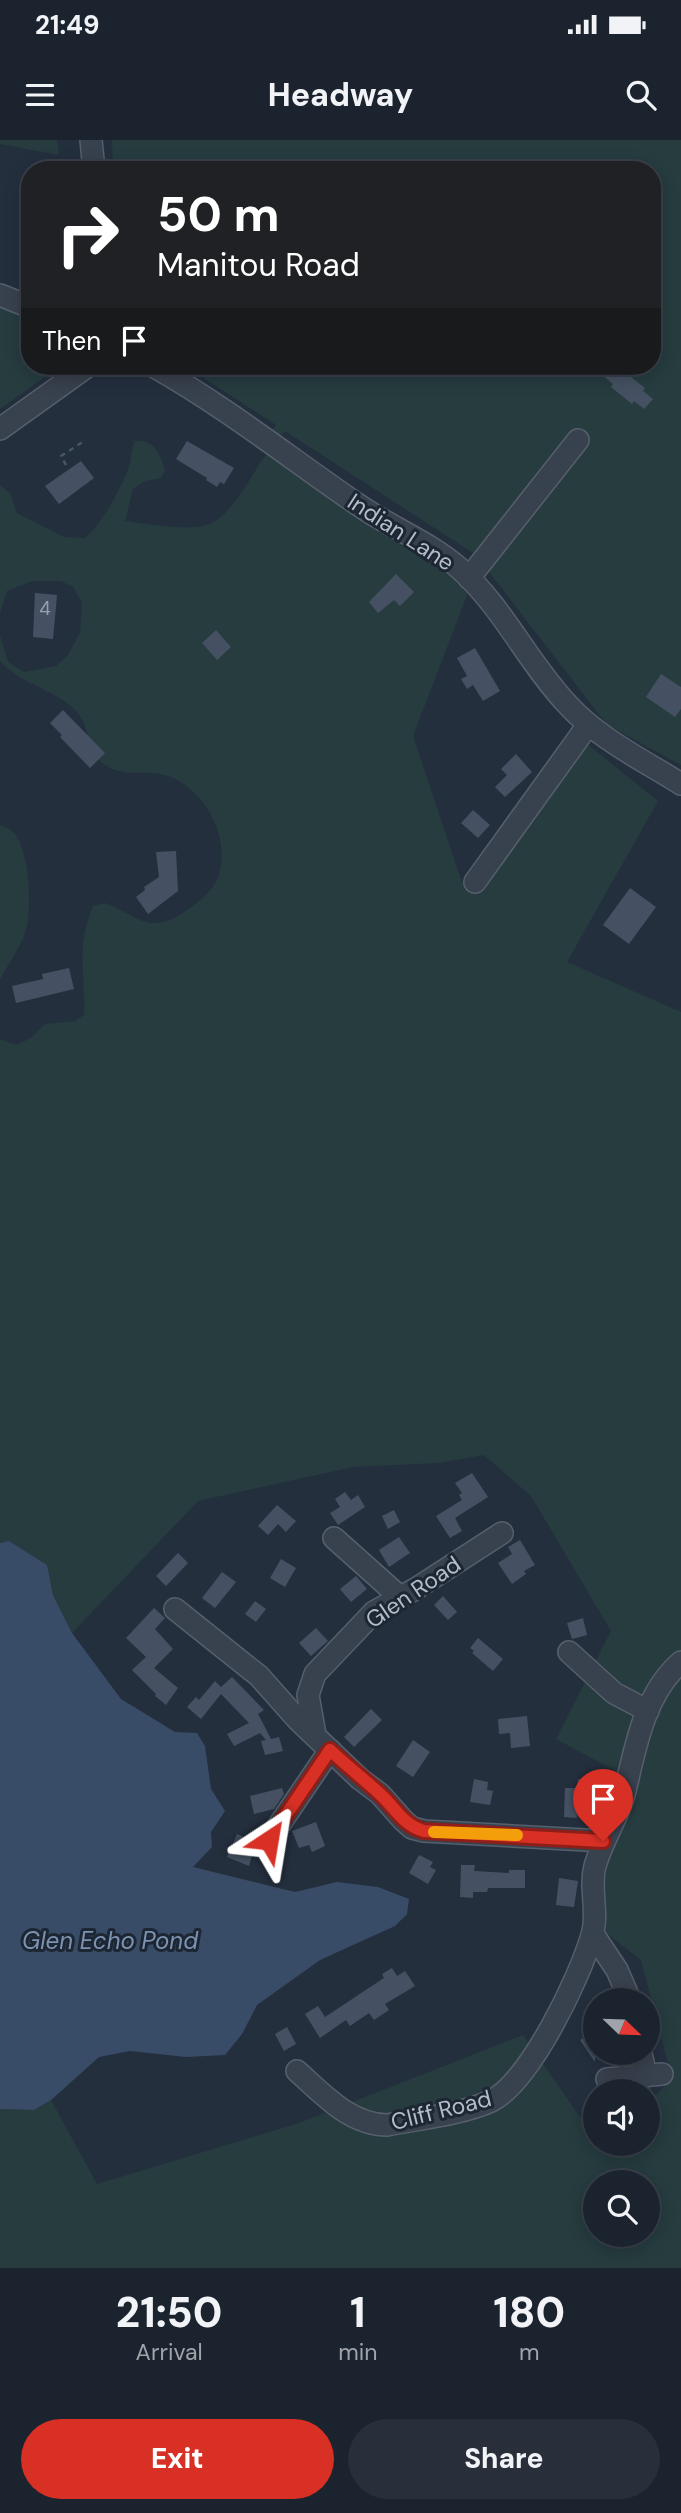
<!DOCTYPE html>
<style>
body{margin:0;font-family:"DM Sans",sans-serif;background:#282f3a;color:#f1f3f6;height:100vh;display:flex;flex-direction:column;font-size:26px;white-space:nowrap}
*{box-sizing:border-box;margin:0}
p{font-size:23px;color:#a0a4aa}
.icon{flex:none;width:38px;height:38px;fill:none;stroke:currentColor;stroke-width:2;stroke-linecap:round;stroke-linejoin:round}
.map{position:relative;height:2128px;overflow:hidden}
.drawer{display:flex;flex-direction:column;background:#1b232e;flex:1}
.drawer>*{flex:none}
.top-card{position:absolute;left:21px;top:21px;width:640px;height:214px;border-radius:28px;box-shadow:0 4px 18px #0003,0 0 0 2px #39404a;background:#202124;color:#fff;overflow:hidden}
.needle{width:46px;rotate:113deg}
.tools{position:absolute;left:583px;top:1848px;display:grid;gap:14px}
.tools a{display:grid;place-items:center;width:77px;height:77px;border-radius:50%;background:#1b232e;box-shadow:0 4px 18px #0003,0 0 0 2px #39404a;font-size:35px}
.pin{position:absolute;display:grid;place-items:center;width:60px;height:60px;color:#fff;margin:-72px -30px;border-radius:50% 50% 50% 0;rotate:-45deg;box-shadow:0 0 7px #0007}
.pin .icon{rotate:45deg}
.me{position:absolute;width:77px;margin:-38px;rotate:33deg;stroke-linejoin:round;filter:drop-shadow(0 0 5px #0008)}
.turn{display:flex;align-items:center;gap:24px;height:147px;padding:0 21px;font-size:32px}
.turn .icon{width:91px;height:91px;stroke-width:2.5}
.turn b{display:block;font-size:49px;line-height:60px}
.then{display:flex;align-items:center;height:66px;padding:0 21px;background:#0003;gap:14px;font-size:26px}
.eta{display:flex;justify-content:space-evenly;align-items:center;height:119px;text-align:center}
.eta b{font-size:42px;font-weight:800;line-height:49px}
.button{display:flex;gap:14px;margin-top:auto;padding:14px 21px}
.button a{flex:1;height:80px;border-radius:42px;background:#d93025;color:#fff;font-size:28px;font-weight:800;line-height:80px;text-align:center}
.button a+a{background:#282f3a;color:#f1f3f6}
.status{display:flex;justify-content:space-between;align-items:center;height:49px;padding:0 35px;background:#1b232e;direction:ltr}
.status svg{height:19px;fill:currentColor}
header{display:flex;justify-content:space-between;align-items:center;height:91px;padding:0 21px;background:#1b232e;font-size:32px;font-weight:800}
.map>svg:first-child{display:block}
.green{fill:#263c3f;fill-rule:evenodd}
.water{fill:#394c67}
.building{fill:#455162}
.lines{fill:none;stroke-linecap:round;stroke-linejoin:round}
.minor-casing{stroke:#565f6c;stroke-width:24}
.path{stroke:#44595c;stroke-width:2.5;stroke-dasharray:5 5;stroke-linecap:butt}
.minor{stroke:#38414e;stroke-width:21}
.route-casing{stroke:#8d1f18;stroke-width:18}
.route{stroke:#d93025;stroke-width:12}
.slow{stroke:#f59e0b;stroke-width:12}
.labels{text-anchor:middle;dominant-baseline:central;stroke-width:6;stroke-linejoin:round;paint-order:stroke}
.number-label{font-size:19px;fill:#98a1af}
.street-label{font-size:23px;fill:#b4bcc9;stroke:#1d2633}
.water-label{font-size:24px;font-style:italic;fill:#7c92b1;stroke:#1d2633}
</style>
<div class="status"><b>21:49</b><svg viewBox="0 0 49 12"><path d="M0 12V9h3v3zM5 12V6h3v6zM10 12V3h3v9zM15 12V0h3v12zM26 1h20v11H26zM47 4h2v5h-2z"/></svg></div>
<header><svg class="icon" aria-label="menu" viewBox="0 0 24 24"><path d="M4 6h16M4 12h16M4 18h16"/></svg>Headway<svg class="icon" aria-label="search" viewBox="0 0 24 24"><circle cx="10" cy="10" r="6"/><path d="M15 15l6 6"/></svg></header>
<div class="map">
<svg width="681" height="2128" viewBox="0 0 681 2128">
<rect width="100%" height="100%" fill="#242f3e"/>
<g class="green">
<path d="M0,0H57L59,15L0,4Z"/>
<path d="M112,0H681V625L607,585L476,415L285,291L280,297L270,293L276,285L190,229L191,226H653V30H113Z"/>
<path d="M0,157L30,173V226H60L0,269Z"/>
<path d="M135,301C154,299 161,315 165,330L161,338L145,341L133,349L125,381C149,384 198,394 217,380C240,363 253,330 270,309L471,445L413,596L462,743L581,599L658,661L567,822L681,872V2128H0V1969L34,1970L51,1960L97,2044L299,1983L523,1895L582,1980L595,1986V2004H648V1962L672,1939L641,1820L582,1774L594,1690L621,1634L556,1599L611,1491L531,1356L484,1315L438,1323L353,1327L198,1361L72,1493L53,1455L47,1425L9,1401L0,1403V899L16,905L31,898L45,884L75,881L84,875C86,833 75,809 93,766L105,763C138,776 148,795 183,773C195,765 210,754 217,740C233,702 207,652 171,637C149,628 125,639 105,625C87,613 91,585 75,570C53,548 21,545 0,521V495L8,522L24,532L56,526L68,515L80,493L82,462L73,447L61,441H32L7,451L0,473V345L10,353L17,373L64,397L84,398C99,390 126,340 130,323C132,315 131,309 135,301ZM595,2042H648V2095H595Z"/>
<path d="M0,685C5,687 11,689 14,693C30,711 32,769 26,790C21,807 8,824 0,840Z"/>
</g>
<path class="water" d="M9,1401L47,1425L53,1455L72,1493L121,1559L175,1592L197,1593L205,1606L211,1649L225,1671L211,1692L212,1707L193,1727L295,1752L337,1742L378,1747L409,1759L407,1774L395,1786L320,1820L257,1865L242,1894L225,1915L186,1917L130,1911L99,1917L51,1960L34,1970L0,1969V1403Z"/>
<g class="building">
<path d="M606,226H617L645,248L643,251L653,259L644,269L634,261L632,264L611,247L613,244L600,233Z"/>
<path d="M187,301L234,328L224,344L220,342L217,347L206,340L207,338L176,319Z"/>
<path d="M81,321L94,338L59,364L45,346Z"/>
<path d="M396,434L414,452L400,466L394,460L378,473L369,462Z"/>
<path d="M35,453L57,455L53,499L33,497Z"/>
<path d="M216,490L231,507L217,520L202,503Z"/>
<path d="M475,508L500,551L483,561L473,545L467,549L461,539L467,536L457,518Z"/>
<path d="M661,534L681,547V569L675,577L646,557Z"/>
<path d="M63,570L105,613L90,628L60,597L62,595L50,583Z"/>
<path d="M516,614L532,632L505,657L495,647L507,635L501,629Z"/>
<path d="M473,670L490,685L478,698L461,683Z"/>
<path d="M176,711L178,751L148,774L136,757L145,750L144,747L159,737L156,712Z"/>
<path d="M630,748L656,767L629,804L603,785Z"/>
<path d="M69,828L74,849L16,863L12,846L43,839L42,834Z"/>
<path d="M472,1333L488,1357L455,1378L462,1391L450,1398L436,1376L462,1360L459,1355L462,1353L455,1343Z"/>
<path d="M345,1352L351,1360L358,1355L365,1367L338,1385L330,1373L340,1367L335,1359Z"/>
<path d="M277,1365L296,1381L286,1392L278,1384L268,1395L258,1386Z"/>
<path d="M394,1370L400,1382L388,1389L382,1376Z"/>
<path d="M399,1397L410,1413L389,1427L379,1410Z"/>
<path d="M520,1400L535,1425L524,1431L526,1434L512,1444L498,1423L512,1414L508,1407Z"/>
<path d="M178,1413L188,1423L166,1446L156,1436Z"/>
<path d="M281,1419L296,1428L285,1447L270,1438Z"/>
<path d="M222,1432L236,1442L215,1468L202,1458Z"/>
<path d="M356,1436L367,1449L351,1462L340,1449Z"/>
<path d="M443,1456L457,1472L448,1480L434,1465Z"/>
<path d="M255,1461L266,1469L256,1482L245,1474Z"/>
<path d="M154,1468L165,1478L155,1489L173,1509L154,1528L178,1548L166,1565L155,1556L156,1554L132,1530L146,1517L126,1498Z"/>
<path d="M583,1478L587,1495L572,1499L567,1483Z"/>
<path d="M316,1488L328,1501L311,1516L299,1503Z"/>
<path d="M478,1498L503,1519L493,1531L472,1513L474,1511L470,1508Z"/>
<path d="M232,1537L264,1570L258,1574L271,1599L279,1597L283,1611L265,1615L261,1601L266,1600L260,1593L234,1606L227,1594L249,1583L221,1554L201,1579L187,1567L196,1557L199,1560L215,1541L221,1547Z"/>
<path d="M371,1569L382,1580L354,1607L344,1597Z"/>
<path d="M527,1576L530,1606L511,1608L510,1593L499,1594L498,1579Z"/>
<path d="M413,1600L430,1612L413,1637L396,1626Z"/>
<path d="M474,1639L488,1642L487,1650L493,1651L490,1665L470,1662Z"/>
<path d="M578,1639H596L595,1658H581V1665H577V1678L564,1677L565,1648H577Z"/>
<path d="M282,1648L284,1654L274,1669L254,1674L250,1656Z"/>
<path d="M316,1682L325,1706L312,1712L309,1705L299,1708L292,1691Z"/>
<path d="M237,1694L256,1702L249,1726L227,1717Z"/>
<path d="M419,1715L433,1722L430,1727L436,1730L428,1744L409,1733Z"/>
<path d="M461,1725H475L474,1731L509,1733V1730H525V1748H488L487,1752H473V1758L460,1757Z"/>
<path d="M559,1738L578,1741L574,1767L556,1765Z"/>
<path d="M392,1828L397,1836L405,1831L415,1846L385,1864L389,1870L374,1880L369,1873L350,1886L346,1880L320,1898L305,1874L318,1866L325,1877L384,1838L382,1834Z"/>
<path d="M287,1887L296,1904L284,1911L275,1894Z"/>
<path d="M595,1890V1922L580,1900Z"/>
</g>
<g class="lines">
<g class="minor-casing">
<g id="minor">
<path d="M91,0L94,30"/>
<path d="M0,155L30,167"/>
<path d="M153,226C226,267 291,319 360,366C392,388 429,402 459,428C503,467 528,523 568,565C599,599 643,620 681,644"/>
<path d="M0,289L88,226"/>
<path d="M469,438L578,300"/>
<path d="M475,742L588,585"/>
<path d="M334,1398L400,1457"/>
<path d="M175,1469L259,1536L298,1580L360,1639L380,1654L403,1680L412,1688L424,1691L603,1701"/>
<path d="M569,1512L614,1553L648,1571"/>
<path d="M315,1595L308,1555L315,1534L374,1472L417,1448L502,1393"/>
<path d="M269,1700L330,1610"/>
<path d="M593,1794L617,1830L630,1860"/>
<path d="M641,1913L646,1936"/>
<path d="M297,1931C323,1954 350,1985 387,1985C417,1979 463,1974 491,1961C530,1942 580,1837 592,1795C599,1773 589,1748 595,1726C603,1698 620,1675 626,1647C636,1603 646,1552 681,1522"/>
<path d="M607,1939L662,1934"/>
</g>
</g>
<path class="path" d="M66,325L61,316L84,301"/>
<use href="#minor" class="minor"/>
</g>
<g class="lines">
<g class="route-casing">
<path id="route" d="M269,1700L330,1610C347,1626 365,1640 381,1655C396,1669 404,1686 424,1691L603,1701"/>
</g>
<use href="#route" class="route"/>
<path class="slow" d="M434,1692L517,1695"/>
</g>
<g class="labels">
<g class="number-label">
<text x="45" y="468">4</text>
</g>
<g class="street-label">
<text transform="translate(401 392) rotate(33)">Indian Lane</text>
<text transform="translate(413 1452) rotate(-34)">Glen Road</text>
<text transform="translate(441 1970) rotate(-14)">Cliff Road</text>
</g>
<g class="water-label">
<text x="110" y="1800">Glen Echo Pond</text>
</g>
</g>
</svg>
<div class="tools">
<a><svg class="needle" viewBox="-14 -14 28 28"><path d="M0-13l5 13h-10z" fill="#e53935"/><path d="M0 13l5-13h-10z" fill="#a0a4aa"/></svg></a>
<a><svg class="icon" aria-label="sound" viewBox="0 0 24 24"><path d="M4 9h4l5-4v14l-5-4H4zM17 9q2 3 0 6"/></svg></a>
<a><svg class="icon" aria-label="search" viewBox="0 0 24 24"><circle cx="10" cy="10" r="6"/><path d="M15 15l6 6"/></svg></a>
</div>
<div class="pin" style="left:603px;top:1701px;background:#d93025"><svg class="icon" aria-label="arrive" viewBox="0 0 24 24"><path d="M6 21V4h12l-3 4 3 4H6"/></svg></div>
<svg class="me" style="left:269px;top:1700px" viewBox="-20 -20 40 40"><path d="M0-17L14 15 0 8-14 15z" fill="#d93025" stroke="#fff" stroke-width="4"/></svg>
<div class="top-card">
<div class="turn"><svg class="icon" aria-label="right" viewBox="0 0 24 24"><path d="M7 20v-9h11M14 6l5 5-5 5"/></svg><div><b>50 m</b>Manitou Road</div></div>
<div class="then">Then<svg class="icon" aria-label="arrive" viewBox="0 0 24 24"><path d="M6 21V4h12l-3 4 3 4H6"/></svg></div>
</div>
</div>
<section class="drawer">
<div class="eta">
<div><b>21:50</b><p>Arrival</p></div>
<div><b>1</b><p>min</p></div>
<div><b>180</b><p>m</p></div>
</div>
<div class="button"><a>Exit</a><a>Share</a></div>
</section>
